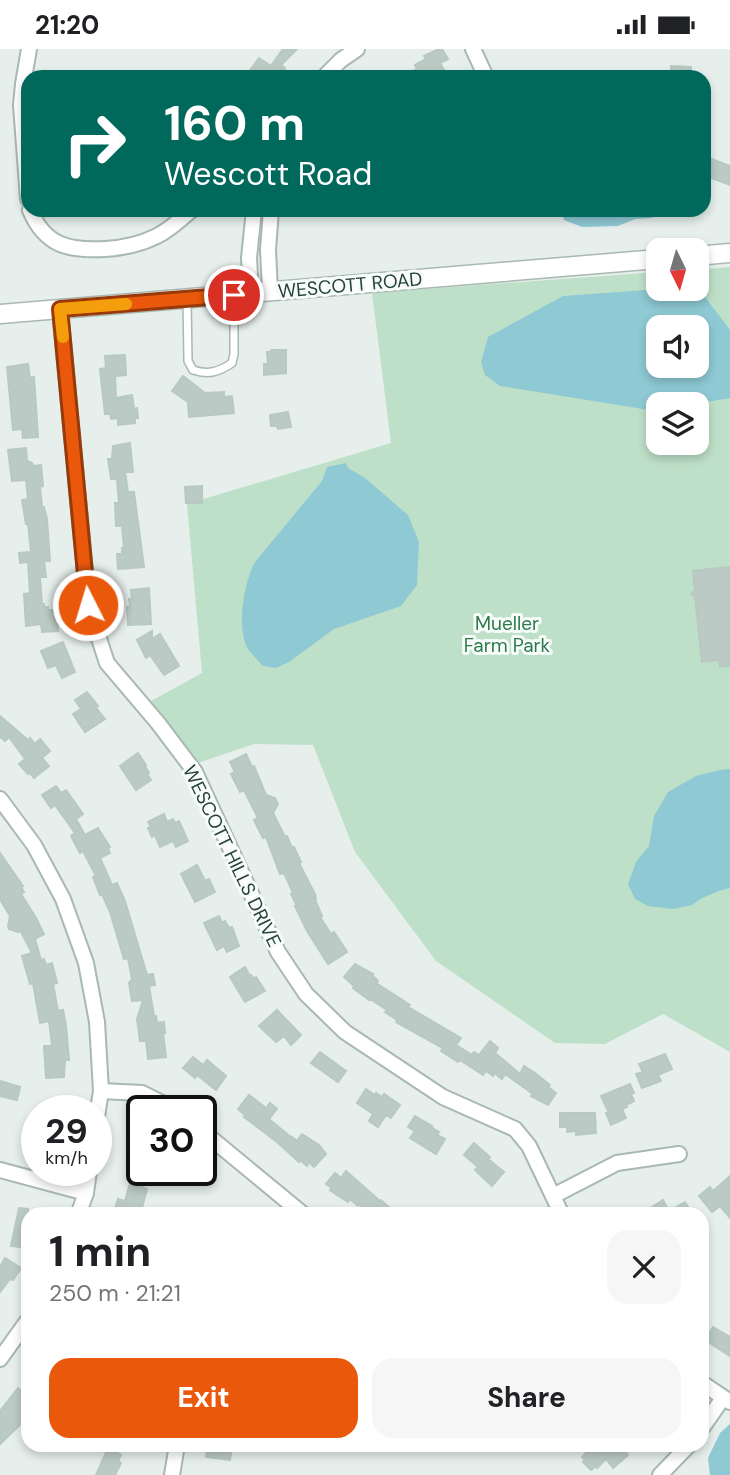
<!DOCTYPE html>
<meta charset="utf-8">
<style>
body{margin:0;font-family:"DM Sans",sans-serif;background:#f6f6f6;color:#202124;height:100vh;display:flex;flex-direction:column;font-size:26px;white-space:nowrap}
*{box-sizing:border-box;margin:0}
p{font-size:23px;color:#757577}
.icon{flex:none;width:38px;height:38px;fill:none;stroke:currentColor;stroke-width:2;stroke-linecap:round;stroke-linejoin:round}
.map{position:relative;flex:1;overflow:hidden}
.drawer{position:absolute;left:21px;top:1158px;width:688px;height:245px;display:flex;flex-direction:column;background:#fff;border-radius:21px;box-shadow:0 4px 10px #0003}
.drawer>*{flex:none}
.banner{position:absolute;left:21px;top:21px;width:690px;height:147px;border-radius:21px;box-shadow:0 4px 10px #0003;background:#00695c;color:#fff;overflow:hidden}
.needle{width:46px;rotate:175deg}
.tools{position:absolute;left:646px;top:189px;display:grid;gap:14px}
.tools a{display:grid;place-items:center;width:63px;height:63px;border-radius:14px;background:#fff;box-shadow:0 4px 10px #0003;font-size:35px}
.speed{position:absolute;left:21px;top:1046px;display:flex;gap:14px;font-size:35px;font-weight:700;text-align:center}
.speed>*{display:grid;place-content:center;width:91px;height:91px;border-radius:50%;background:#fff;box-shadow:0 4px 10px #0003;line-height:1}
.speed small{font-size:18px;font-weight:400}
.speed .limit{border:4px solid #111;border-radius:10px;background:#fff;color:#111}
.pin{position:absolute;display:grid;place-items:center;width:60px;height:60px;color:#fff;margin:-30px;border:4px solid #fff;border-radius:50%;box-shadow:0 2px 7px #0007}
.me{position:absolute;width:77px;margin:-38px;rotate:355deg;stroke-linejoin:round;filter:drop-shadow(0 0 5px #0008)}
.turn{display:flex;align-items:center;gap:24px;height:147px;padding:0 28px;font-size:32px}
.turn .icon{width:91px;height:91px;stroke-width:2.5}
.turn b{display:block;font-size:49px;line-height:60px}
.round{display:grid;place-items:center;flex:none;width:74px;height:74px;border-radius:21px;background:#f6f6f6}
.head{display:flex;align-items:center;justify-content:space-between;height:119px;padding:0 28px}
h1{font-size:42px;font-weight:700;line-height:52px}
.primary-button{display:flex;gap:14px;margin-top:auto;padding:14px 28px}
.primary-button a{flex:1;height:80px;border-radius:21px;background:#ea580c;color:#fff;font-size:28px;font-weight:700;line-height:80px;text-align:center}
.primary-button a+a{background:#f6f6f6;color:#202124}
.status{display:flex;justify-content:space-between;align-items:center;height:49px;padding:0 35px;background:#fff;direction:ltr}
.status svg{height:19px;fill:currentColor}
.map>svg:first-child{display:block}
.green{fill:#bfe0c8;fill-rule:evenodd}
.water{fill:#8ec9d4;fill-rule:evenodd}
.building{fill:#bbcac4;stroke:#b8c9c2;stroke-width:2}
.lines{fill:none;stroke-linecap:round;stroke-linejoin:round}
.service-casing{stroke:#a8b8b2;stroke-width:10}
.minor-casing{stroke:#a8b8b2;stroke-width:18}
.tertiary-casing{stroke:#a8b8b2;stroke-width:21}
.service{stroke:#fff;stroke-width:7}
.minor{stroke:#fff;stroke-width:14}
.tertiary{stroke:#fff;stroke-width:18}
.route-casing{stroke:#983908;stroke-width:18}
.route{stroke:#ea580c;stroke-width:12}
.slow{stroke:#f59e0b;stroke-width:12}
.labels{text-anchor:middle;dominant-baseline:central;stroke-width:6;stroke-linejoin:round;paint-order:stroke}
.street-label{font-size:19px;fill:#24423a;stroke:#f7fbf9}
.park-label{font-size:19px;fill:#2d7a4b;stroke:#f7fbf9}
</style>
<div class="status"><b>21:20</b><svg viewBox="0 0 49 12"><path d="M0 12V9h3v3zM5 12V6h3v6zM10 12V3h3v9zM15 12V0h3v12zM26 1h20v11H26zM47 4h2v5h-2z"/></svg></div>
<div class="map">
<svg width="730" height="1426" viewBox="0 0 730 1426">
<rect width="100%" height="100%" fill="#e6efeb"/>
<path class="green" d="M730,218V1003L663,965L605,995L555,994L436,912L355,803L313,696L254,695L198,714L151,652L202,624L187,455L391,394L372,244L658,223V240H696L697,221ZM658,278H696V317H658ZM658,355H696V394H658Z"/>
<g class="water">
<path d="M561,161H648L653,169L635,170L618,177L582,178L564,171Z"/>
<path d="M659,240H699L730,281V349L695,355H658V360L649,361L500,337L485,326L481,313L488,288L563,247ZM696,278V317H658V278Z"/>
<path d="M346,414L348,419L365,429L408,466L419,493L417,536L401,557L334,580L289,613L276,619L263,617C258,611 252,606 248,600C236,579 244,533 255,513L322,432L327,418Z"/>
<path d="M730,720V839L719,842L702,849L692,856L673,860L648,857L635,850L628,835L636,813L649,797L654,767L668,743L696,727L720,721Z"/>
<path d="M730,1375V1426H710L708,1409L720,1384Z"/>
</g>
<g class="building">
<path d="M283,0H297L281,16L285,19L282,25L287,28H245L259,9L271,17Z"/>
<path d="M439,0H442L448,10L440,14L448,28H402L417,20L415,16L426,10L424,7Z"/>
<path d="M671,17L691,18L690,28H671Z"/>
<path d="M704,107L730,117V136L704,126Z"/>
<path d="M271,301H286V324L264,326V315H268L267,303H271Z"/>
<path d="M125,306L126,326L115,327L116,349L132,346L134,360L137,359L138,369H135V374L118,376V369L111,370L110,365H105L100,320L106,319L105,307Z"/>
<path d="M28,315L30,329L34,328L38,388L23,389L22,380L13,381L7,318Z"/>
<path d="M183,327L205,344L224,343V348L232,347L234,364L189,368L188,353L172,342Z"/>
<path d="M288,363L291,378L278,380L277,377H271L270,366Z"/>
<path d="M130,394L133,423H125L128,443H134L144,518L118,520L117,505H122V499H124L122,477H116L115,454H119L117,430H111L108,410H112L113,397Z"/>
<path d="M26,399L27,412L32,414L33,417L41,416L43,437L40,438L42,458H44L47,470L50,512H44L46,528H40L42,555H44V558H48V561H56L58,582L42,583L41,575L26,577L24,545L30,544L28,513L20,514L19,504L31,503L28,475H26L22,451L28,450L26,431L12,432L8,401Z"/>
<path d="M202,437V454H186L185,438Z"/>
<path d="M730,518V617L720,618L719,611L702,613L695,548L691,545L695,541L693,522Z"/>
<path d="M149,539L151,575L128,576L127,558L130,557L129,550H132L131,541Z"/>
<path d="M152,582V590L160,585L179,617L164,626L150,606L146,609L137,591Z"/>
<path d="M63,593L75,623L62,629L56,616L48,619L41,602Z"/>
<path d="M87,643L98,657L96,659L105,670L85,683L73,665L81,660L75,651Z"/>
<path d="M0,667L28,691L30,689L35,695L40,690L50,702L42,709L49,717L34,729L30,724L28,725L19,715L25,710L9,688L5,692L0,688Z"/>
<path d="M138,704L146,716L145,717L149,724L147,725L151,731L136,741L120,717Z"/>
<path d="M246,705L252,718L254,717L266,746L275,749L278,755L273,764L285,788L287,787L292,799L294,798L301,813L299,814L315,845L316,850L315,851L322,867L320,868L331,885L334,883L347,903L328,915L307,882L295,857H297L291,845L293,844L284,824L280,825L266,788L263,789L254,771L258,769L244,741L240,743L231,725L235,723L230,713Z"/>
<path d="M56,737L61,744L66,741L83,765L76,770L85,786L98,779L110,798L108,799L110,804L100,809L112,836L117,834L125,852L147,926L153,925L155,936L149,937L154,967H156L157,974L164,973L165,984H163L166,1008L148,1010L146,992H140L137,970L143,951L132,952L129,934L132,930L128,909L124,910L110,863L102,845L100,846L93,828L96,827L83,802L80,804L71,787L75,784L55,756L51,759L42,746Z"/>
<path d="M164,765L167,773L173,770L175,774L179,772L188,792L176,798L173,792L160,798L155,786L152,788L148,779L151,778L148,773Z"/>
<path d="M0,804L23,837L21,838L24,843L21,845L36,869L44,885L35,890L41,911L44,910L46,916L52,914L57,934L53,935L58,962L63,961L66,977L69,1011H65L64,1028L46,1029L44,997H52L49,972L40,974L33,934L30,935L22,907L32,904L20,881L18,883L9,880L8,877L10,867L0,850Z"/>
<path d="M197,816L205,832L209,830L215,843L195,853L181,825Z"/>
<path d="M219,867L222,874L225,872L229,879L232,878L239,897L227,903L224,897L217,901L204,874Z"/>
<path d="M355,915L373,925L372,926L378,932L376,934L410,956L408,958L461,989L456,996L472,1006L474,1003L479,1006L490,992L498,999L495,1004L520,1025L524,1017L535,1024L550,1036L548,1038L556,1044L548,1056L531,1047L533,1045L505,1025L502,1030L494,1024L493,1027L486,1022L483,1026L460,1011L458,1013L441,1002L443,999L396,973L397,971L385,963L387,961L370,950L369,951L353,939L354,937L344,928Z"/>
<path d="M245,918L250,927L251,926L254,930L256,928L265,942L245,953L230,928Z"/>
<path d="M277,961L301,986L291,996L284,987L276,993L259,977Z"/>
<path d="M320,1003L346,1022L338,1033L311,1014Z"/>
<path d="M665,1005L672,1020L658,1026L661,1032L642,1039L636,1025L643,1023L639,1015Z"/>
<path d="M193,1008L203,1016L207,1011L226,1027L216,1041L197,1026L195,1029L183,1019Z"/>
<path d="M0,1032L20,1038L17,1051L0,1047Z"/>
<path d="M630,1035L634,1044L631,1045L634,1052L626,1056L627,1058L622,1060L626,1069L611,1076L606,1064H609L601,1047Z"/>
<path d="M366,1040L375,1046L376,1044L382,1048L384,1045L400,1056L391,1069L386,1066L378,1078L369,1072L373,1065L357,1054Z"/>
<path d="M249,1046L266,1059L270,1054L277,1060L269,1070L292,1089V1088L297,1092L302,1085L319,1096L326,1105L314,1118L309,1113L307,1117L300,1111L299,1113L277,1093L244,1068L246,1067L238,1060Z"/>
<path d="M137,1060L142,1061V1138L147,1140L140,1166H113L118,1150L125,1152L134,1120L127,1118L132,1094L130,1093Z"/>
<path d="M560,1064H595L596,1084L576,1086V1082L567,1083V1078H560Z"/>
<path d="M415,1067L432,1077L431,1078L439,1083L437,1086L445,1090L436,1105L410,1089L415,1082L408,1078Z"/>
<path d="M474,1094L490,1108L488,1110L504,1123L492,1137L475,1121L478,1118L464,1106Z"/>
<path d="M346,1122L380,1152L381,1151L398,1166H372L359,1155L358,1157L350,1150L348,1153L330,1141L332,1139L326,1135L335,1124L341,1129Z"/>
<path d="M730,1127V1169L720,1157L712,1163L699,1147L710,1138L713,1142Z"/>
<path d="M663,1151L669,1162L685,1153L693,1166H640Z"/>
<path d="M19,1159L28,1160V1199L11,1197Z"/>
<path d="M5,1209L21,1219L13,1231L10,1230L0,1243V1218Z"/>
<path d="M713,1278L730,1288V1307L705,1291Z"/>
<path d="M18,1339L28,1348L24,1355L28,1359V1368L0,1395V1362Z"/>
<path d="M208,1396H232L230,1411L206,1408Z"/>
<path d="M591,1396H621L628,1406L613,1419L606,1410L597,1419L596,1417L591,1421L583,1413L585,1411L582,1408L587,1403L586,1401Z"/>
<path d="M108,1399L121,1406L118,1412L121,1414L115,1426H96Z"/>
</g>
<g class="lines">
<g class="service-casing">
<path id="service" d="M187,250L188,312L193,321C208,326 219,323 232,314L234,305V246"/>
</g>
<g class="minor-casing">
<g id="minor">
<path d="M473,0L486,28"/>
<path d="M324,28L341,11L357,0"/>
<path d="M28,150L21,56L23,35L29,0"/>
<path d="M30,161C45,197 69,202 105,200C123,199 141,195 157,187C171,180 180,170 192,161"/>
<path d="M270,242L268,201L271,161"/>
<path d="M251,244L249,209L254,161"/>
<path d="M60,260L88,556L107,614L158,674L195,723L278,903L306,945L345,983L443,1048L515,1080L529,1097L562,1166"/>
<path d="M0,750L34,796L63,850L86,914L97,973L101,1042L96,1074"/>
<path d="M101,1042L142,1044L178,1062"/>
<path d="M201,1081L304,1166"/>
<path d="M0,1121L86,1144"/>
<path d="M553,1147L617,1114L679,1105"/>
<path d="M78,1166L86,1144L89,1122"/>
<path d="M0,1310L28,1271"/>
<path d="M702,1334L730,1353"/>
<path d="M702,1379L723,1349"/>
<path d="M172,1426L177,1396"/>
<path d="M660,1426L689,1396"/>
</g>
</g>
<g class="tertiary-casing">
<g id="tertiary">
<path d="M696,207L730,204"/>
<path d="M0,265L658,210"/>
</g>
</g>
<use href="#service" class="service"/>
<use href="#minor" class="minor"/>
<use href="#tertiary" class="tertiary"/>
</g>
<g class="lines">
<g class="route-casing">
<path id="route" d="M88,556L60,260L234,246"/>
</g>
<use href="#route" class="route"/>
<path class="slow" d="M63,288L60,260L126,255"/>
</g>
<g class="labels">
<g class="street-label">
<text transform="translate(350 236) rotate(-5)">WESCOTT ROAD</text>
<text transform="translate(232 807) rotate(64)">WESCOTT HILLS DRIVE</text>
</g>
<g class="park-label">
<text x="507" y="574">Mueller<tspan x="507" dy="22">Farm Park</tspan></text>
</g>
</g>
</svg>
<div class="tools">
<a><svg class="needle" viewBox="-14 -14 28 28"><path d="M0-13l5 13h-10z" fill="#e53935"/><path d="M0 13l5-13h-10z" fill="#757577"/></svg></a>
<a><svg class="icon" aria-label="sound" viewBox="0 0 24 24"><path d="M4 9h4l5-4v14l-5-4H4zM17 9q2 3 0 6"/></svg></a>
<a><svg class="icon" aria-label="layers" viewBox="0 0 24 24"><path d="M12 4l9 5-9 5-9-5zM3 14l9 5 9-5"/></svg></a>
</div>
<div class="speed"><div>29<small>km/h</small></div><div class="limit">30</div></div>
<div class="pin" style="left:234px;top:246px;background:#d93025"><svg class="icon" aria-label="arrive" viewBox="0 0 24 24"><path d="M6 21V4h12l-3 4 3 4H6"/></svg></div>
<svg class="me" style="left:88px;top:556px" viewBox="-20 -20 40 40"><circle r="17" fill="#ea580c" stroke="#fff" stroke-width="3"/><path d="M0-11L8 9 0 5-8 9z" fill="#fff"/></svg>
<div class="banner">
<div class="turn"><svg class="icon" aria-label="right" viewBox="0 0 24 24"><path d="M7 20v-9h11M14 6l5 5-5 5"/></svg><div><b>160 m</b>Wescott Road</div></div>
</div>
<section class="drawer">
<div class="head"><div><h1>1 min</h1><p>250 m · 21:21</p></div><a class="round"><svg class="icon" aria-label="close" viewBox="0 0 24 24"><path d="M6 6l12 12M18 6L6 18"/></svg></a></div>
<div class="primary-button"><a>Exit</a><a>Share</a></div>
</section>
</div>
